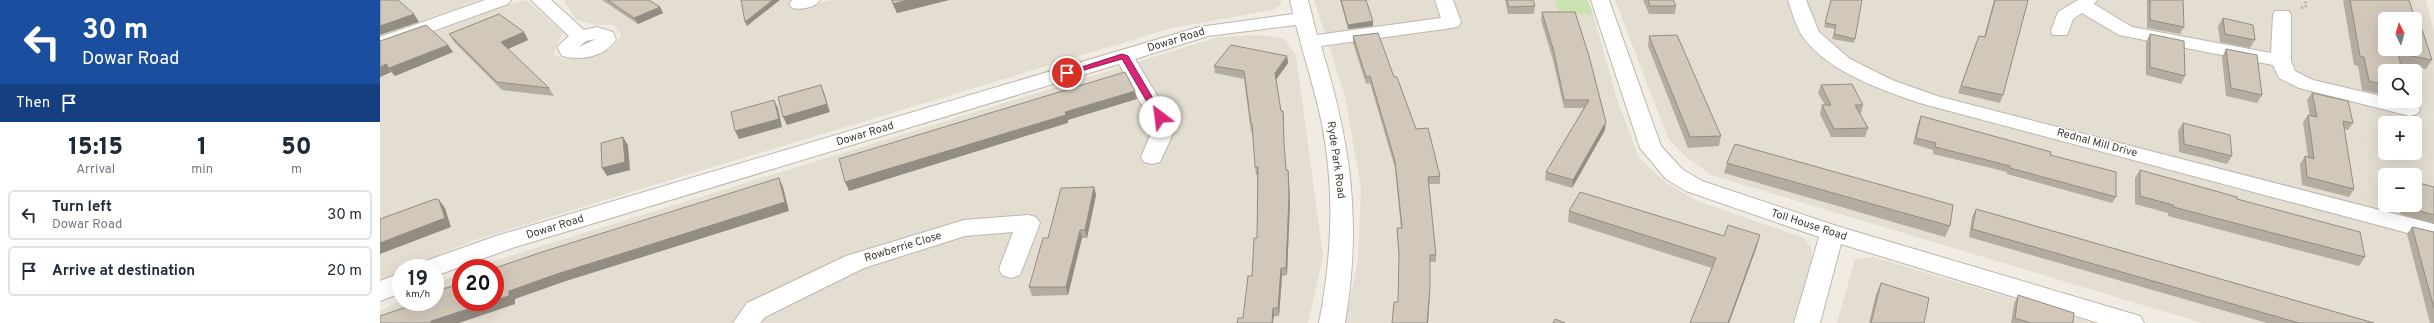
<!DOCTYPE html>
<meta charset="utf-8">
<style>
body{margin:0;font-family:Overpass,sans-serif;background:#f2f2f3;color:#1f2937;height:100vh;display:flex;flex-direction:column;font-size:15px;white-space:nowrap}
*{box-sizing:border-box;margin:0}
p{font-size:13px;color:#747a83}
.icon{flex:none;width:22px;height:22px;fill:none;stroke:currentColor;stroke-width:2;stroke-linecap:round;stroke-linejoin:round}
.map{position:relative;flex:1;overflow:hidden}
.sheet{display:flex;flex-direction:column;background:#fff;width:380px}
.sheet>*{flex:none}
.banner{background:#1a4fa0;color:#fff;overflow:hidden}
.needle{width:26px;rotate:355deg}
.controls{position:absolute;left:1998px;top:12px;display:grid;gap:8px}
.controls a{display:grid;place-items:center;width:44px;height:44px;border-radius:6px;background:#fff;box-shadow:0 4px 16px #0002;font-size:20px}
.speed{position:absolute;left:12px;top:259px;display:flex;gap:8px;font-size:20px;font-weight:700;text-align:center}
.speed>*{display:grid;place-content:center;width:52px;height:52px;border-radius:50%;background:#fff;box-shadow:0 4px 16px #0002;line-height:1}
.speed small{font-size:10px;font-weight:400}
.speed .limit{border:6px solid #d22;background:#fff;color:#111}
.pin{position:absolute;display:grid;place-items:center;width:34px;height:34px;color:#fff;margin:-17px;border:2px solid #fff;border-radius:50%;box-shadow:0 1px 4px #0007}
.me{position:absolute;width:44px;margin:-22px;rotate:330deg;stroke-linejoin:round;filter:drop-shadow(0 0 3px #0008)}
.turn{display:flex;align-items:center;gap:14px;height:84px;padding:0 16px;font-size:18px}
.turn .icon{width:52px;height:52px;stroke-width:2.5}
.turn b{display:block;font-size:28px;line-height:34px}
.then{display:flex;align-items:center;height:38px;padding:0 16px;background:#0003;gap:8px;font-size:15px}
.eta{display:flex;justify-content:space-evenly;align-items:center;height:68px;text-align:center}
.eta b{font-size:24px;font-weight:800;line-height:28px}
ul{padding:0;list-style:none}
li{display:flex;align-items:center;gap:12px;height:50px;margin:0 8px 6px;padding:0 8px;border:2px solid #e0e1e3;border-radius:6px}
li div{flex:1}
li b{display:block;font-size:15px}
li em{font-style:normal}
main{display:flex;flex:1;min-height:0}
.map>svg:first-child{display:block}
.residential{fill:#e4ded2;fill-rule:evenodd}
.green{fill:#cae2af}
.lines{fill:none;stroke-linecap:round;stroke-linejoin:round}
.minor-casing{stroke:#beb7aa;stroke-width:2}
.path{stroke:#bbb099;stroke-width:2.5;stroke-dasharray:2 2;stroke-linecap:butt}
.minor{fill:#fff;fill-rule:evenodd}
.wall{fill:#b4aca0}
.shaded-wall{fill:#928c82}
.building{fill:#d1c8ba;stroke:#928c82;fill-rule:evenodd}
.route{fill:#db2777;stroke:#8e194d}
.labels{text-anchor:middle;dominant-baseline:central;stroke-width:3;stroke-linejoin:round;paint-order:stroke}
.street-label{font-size:11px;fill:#413c34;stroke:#fff}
</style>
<main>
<section class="sheet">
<div class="banner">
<div class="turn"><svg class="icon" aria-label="left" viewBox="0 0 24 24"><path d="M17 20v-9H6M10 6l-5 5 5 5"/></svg><div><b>30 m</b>Dowar Road</div></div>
<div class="then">Then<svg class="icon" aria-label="arrive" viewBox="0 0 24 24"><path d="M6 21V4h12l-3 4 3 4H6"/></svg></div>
</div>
<div class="eta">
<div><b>15:15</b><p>Arrival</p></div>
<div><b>1</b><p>min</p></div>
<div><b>50</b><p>m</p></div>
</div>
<ul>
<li><svg class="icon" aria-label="left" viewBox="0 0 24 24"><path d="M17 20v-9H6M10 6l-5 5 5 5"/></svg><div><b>Turn left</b><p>Dowar Road</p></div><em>30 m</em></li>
<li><svg class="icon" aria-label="arrive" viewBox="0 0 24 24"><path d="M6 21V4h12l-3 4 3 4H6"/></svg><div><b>Arrive at destination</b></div><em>20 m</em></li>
</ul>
</section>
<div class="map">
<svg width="2054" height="323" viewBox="0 0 2054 323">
<rect width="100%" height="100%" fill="#f0ece3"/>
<g class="residential">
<path d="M0,0H100L0,36Z"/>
<path d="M146,0L184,33L175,47L174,55L184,59L205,58L223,53L236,45L241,34L234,25H215L196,20L184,0H413L416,8L451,0H901V4L893,10L792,28L323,170L92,241L29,268H21V272L0,281V53L130,4Z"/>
<path d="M934,0H1175L1179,14H1213L1237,99L1259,158L1287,183L1315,200L1424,238L1432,249L1431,262L1413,323H965L978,259L981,189L965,96Z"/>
<path d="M1235,0H2046L2054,32V323H1822L1331,175L1305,156L1288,138ZM2005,19H2035V49H2005ZM2005,71H2035V101H2005ZM2005,123H2035V153H2005ZM2005,175H2035V205H2005Z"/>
<path d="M879,35L903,38L916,55L943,256L928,323H0V311L21,301L55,302V285L81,272V302H115V268H94L139,253L838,37Z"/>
<path d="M1493,257L1714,323H1457L1475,259Z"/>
</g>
<path class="green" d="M1175,0H1208L1213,14H1179Z"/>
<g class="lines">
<g class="minor-casing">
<g id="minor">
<path d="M105,0H131L128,4L0,50V37Z"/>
<path d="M151,0H171L204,30L217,27L233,32L236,40C224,57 201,61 182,56L177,47L189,36ZM216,39L199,47L206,41Z"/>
<path d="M412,0H440C435,8 420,10 412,8L409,4Z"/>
<path d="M910,0H928L937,35L1061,18L1055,0H1073L1081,22L1079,26L1072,28L941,46C971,144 982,221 965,323H939C952,257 955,190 942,124C935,90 924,57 916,25L828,36L755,59L796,127L780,162L772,164L764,162L761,157L774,127L739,64L132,248L55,276V268H40L43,262L116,236L819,27L913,14Z"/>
<path d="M1211,0H1229L1281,146L1302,169L1322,181L1460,227L1760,316L1764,323H1719L1461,244L1440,323H1414L1439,237L1306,191L1286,179L1260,148Z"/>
<path d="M1408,0H1426L1439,32L1470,59L1512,80L1557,96L2054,224V240L1543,104C1504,91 1448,72 1423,37C1416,27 1412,12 1408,0Z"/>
<path d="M1698,0H1717L1714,4L1752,27L1891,53L1893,15L1895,11H1909L1911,15V61L1915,71L1933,80L2005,97V101H2019L2037,106L2040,110L2037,114L2030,116L1919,88L1899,78L1893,65L1739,35L1702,13L1693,19L1687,35H1673L1671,31L1678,12Z"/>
<path d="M648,215L656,217L660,223L640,275L631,278L622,275L619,269L633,232L585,236L484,268L385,317L380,323H353L367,303L466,256L584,220Z"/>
<path d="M21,273V293L0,301V281Z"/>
</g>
</g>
<path class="path" d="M1921,8L1926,6L1925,0"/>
<use href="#minor" class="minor"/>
</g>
<g class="wall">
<path d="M222,0H269L280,7L283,13L258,24Z"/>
<path d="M511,0H569L517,13Z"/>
<path d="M960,0H986L993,26L968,29Z"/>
<path d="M1125,0H1153L1155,6L1154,14H1128Z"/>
<path d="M1263,0H1293L1296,6L1295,14H1269Z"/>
<path d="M1451,0L1475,39L1474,43L1452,39L1455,29L1444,27Z"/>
<path d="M1614,0H1648L1623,95L1620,103L1578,93L1596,43L1604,37Z"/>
<path d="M1767,0H1803L1804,27L1800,34L1767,28Z"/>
<path d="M1963,0H2029L2033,13L2052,60L2046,69L2021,64L2005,71V95L1982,90L1978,66L1974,65Z"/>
<path d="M1162,12L1225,130L1192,188L1165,180L1166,172L1204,108H1184L1173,60L1161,20Z"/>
<path d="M1843,18L1875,40L1870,48L1840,42L1838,26Z"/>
<path d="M144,32L148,40L128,49L169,88L174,96L122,90L74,42L69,34Z"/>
<path d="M1770,34L1805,76L1801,84L1766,75V42Z"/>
<path d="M973,36L1014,77L1036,129L1060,176V184H1049L1056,255V262H1050V295L1048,323H1012L1018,302L1019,260L1017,228H1021L1015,168L990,83L986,84L973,43Z"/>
<path d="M1269,36L1341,136L1339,146L1308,148L1268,46Z"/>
<path d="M0,41L73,52L15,76L11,72L0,77Z"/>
<path d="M1846,49L1882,95L1877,103L1846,96L1842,57Z"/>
<path d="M907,56L908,63L896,80L901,111L904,118V150L906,170H908L909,178L910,203L907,275L902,276L899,316L863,318L872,276L877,238L878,175H876L875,167L873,131L871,132L864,79L835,73L834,66Z"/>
<path d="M1441,85L1483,105L1481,113H1480L1488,128L1485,137H1451L1440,114L1442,105H1445L1438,93Z"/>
<path d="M1932,93L1973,123L1968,130L1964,129L1974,189L1969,197L1922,185L1920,164L1925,156L1928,157L1923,122L1928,115L1930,116L1927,100Z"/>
<path d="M1541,116L1670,155L1736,197L1732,203L1627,174V172L1553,154V150L1533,144L1538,123Z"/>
<path d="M1803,123L1852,156L1847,164L1799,152L1798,131Z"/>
<path d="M1347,163L1570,226L1565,237L1344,173Z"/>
<path d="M1760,170L1857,199L1985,257L1979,266L1788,216V213L1755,204V178Z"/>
<path d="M714,187L716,195L707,238H702L688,295L652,296L649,287L668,238Z"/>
<path d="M2054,187V224L2020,214L2018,205H2035Z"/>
<path d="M1596,209L1994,323H1887L1589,237L1592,217Z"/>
<path d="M1189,211L1344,236L1377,246L1349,323H1310L1332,268L1188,222Z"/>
<path d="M2032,227L2054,232V323H2050L2027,234Z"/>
<path d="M1501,283L1544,323H1489L1496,294Z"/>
<path d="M1638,295L1693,323H1631L1634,304Z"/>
</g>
<g class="shaded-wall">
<path d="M393,0H400L367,26L365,22Z"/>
<path d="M528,0H569L517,13L513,4Z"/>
<path d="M280,7L283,13L258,24L254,18Z"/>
<path d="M34,14L39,22L0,35V26Z"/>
<path d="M993,21V26L968,29V25Z"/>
<path d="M144,32L148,40L126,50L121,42Z"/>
<path d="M68,45L73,52L15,76L9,68Z"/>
<path d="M907,56L908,63L895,81V73Z"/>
<path d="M6,64L11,72L0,77V67Z"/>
<path d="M441,85L444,93L450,112L407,125L403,117Z"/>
<path d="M755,91L757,99L688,120V123L678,126L469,191L465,182L685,112Z"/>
<path d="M394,100L398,108L402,127L359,139L355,131Z"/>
<path d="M903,111L904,118V151V143Z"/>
<path d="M1226,122L1225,130L1192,188L1193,180Z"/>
<path d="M243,137L248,145L250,170L227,176L222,168Z"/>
<path d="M908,170L910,203L907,275L906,268Z"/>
<path d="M399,178L403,187L409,211L183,282L135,299V304L79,323H51V321L110,302H115V300L129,291Z"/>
<path d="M714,187L716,195L707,238L705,230Z"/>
<path d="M59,200L65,208L71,227L0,254V243Z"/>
<path d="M700,230L702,238L688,295L686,287Z"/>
<path d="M1380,235L1377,246L1349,323H1348Z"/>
<path d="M901,268L902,276L899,316L898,308Z"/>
<path d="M1050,287L1048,323H1047Z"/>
<path d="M893,308L894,316L893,323H892Z"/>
</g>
<g class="building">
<path d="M2,0H18L34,14L0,26V1Z"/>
<path d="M228,0H269L280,7L254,18Z"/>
<path d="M361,0H393L365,22Z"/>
<path d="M512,0H528L513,4Z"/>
<path d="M961,0H986L993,21L968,25Z"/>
<path d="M1127,0H1153L1155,6L1129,7Z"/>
<path d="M1268,0H1293L1296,6H1270Z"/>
<path d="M1451,0H1482L1475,39L1454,34L1456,25L1445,23Z"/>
<path d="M1615,0H1648L1623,95L1581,86L1599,36L1605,37Z"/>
<path d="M1770,0H1803L1804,27L1770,20Z"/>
<path d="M1970,0H2029L2033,13L2037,14L2052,60L2018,53L2022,71H2005V85L1989,81L1984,57L1980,56ZM2005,19H2035V49H2005Z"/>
<path d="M1162,12H1195L1209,56L1226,122L1193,180L1166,172L1209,100H1184L1174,52Z"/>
<path d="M119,14L144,32L121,42L169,88L117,82L69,34Z"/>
<path d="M1843,18L1873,25L1875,40L1845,34Z"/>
<path d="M46,25L68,45L9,68L6,64L0,67V41Z"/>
<path d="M998,33L1014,77H1017L1036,129L1048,128L1060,176L1048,177L1056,255H1050V287L1047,323H1012L1014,302H1018L1019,255L1017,228H1022L1015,161L990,76L986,77L973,36Z"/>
<path d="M1770,34L1804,41L1805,76L1770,67Z"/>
<path d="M1297,35L1341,136L1310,137L1269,36Z"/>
<path d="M851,45L907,56L895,73L901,111H903L904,143L906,170H908L909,196L906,268H901L898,308H893L892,323H857L858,318H863L868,276H872L874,238H877L878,167H875L872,124H871L864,71L834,66Z"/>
<path d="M1846,49L1877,55L1882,95L1851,88Z"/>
<path d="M745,72L755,91L685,112L686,115L676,118L465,182L459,159Z"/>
<path d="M1472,84L1483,105H1475L1488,128L1454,129L1442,105H1451L1441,85Z"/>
<path d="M441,85L447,104L403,117L398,97Z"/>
<path d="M1932,93L1968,101L1973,123L1963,121L1974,189L1927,177L1925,156L1934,159L1928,115L1937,117Z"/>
<path d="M394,100L399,119L355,131L351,112Z"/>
<path d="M1541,116L1671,152L1670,155L1736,172V197L1630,168V166L1555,147L1556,143L1536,138Z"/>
<path d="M1803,123L1850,135L1852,156L1804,144Z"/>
<path d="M243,137L245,162L222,168L221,143Z"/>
<path d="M1355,144L1573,205L1570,226L1347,163Z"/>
<path d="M1760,170L1857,197V199L1980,232L1985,257L1793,207V205L1760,196Z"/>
<path d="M399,178L405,202L177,274L129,291V296L115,300V268L162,252Z"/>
<path d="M2035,182L2054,187V215L2026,207V205H2035Z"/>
<path d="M714,187L705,230H700L686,287H649L663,238H668L681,188Z"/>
<path d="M1200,192L1344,236L1348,225L1380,235L1348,323H1310L1336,258L1189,211Z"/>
<path d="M55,199L59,200L65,218L0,243V219Z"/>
<path d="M1596,209L1994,323H1919L1592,229Z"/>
<path d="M2032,227L2054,232V308Z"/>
<path d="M1501,283L1549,298L1544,323H1491Z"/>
<path d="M81,284V302H110L51,321V323H0V316L38,303V302H55V291Z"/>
<path d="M1638,295L1694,313L1693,323H1651L1635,318Z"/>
<path d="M1175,319L1185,323H1173Z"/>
</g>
<path class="route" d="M742,54L748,56L784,117L783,119H777L742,59L687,75L683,73Z"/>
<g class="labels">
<g class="street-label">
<text transform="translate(796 40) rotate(-17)">Dowar Road</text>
<text transform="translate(485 134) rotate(-17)">Dowar Road</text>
<text transform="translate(1717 143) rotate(15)">Rednal Mill Drive</text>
<text transform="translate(956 160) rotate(82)">Ryde Park Road</text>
<text transform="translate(1429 225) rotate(18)">Toll House Road</text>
<text transform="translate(175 227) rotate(-17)">Dowar Road</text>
<text transform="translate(523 247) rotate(-17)">Rowberrie Close</text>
</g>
</g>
</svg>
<div class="controls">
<a><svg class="needle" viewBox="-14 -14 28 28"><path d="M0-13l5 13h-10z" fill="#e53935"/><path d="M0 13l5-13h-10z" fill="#747a83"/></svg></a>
<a><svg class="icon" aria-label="search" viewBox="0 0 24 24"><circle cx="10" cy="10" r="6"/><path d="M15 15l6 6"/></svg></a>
<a>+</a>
<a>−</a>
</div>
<div class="speed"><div>19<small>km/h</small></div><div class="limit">20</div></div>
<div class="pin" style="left:687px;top:73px;background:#d93025"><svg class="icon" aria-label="arrive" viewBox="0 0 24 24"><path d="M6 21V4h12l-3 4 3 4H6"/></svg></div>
<svg class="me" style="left:780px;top:117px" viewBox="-20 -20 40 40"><circle r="19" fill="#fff"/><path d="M0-13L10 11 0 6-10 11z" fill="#db2777"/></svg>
</div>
</main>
